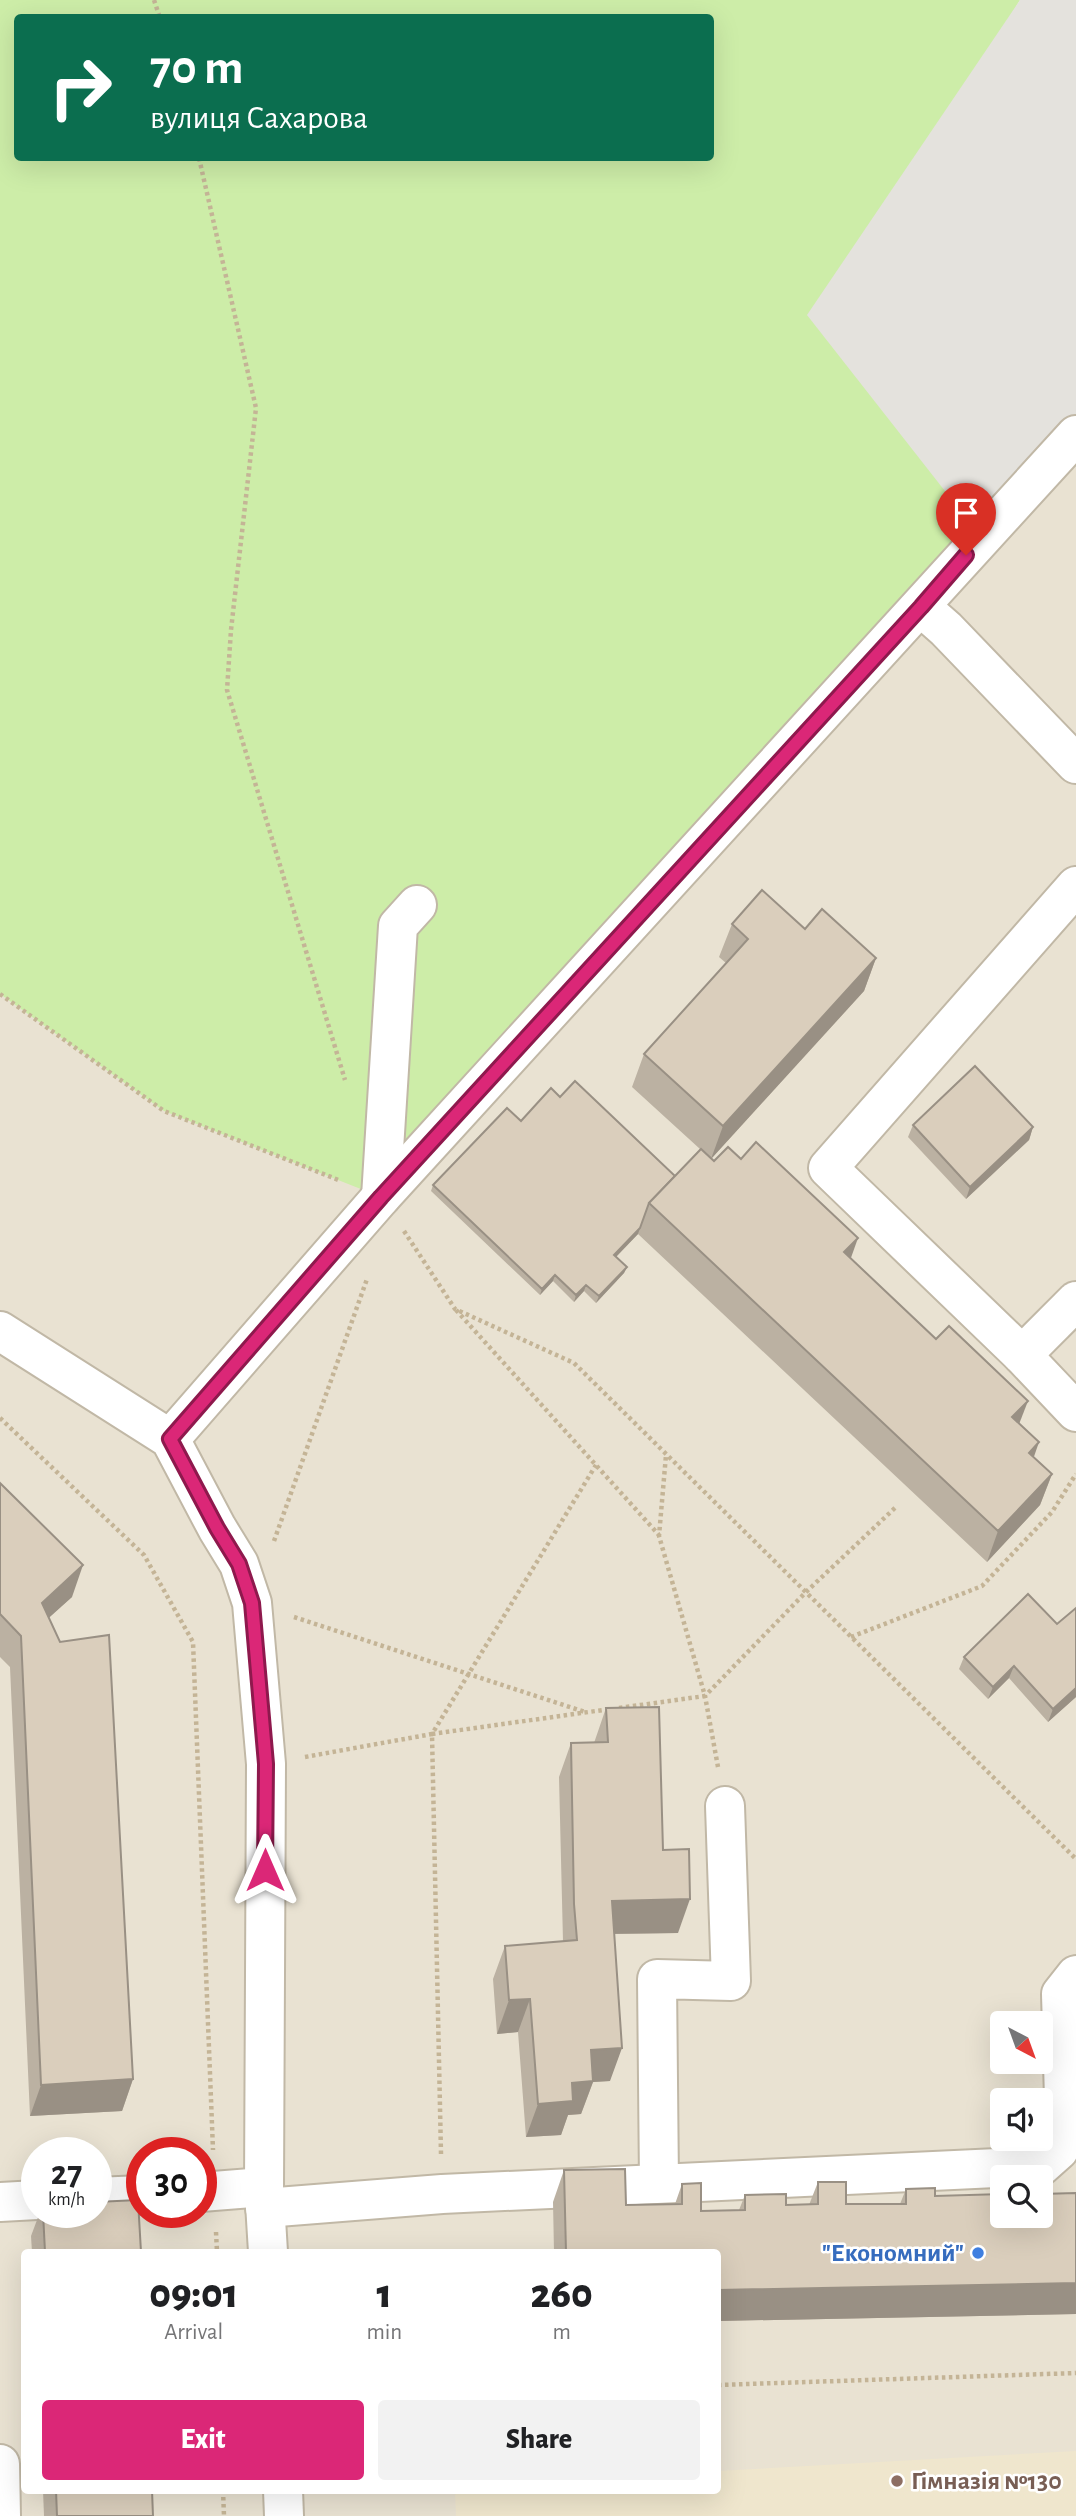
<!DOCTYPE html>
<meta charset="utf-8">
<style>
body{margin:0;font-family:"Alegreya Sans",sans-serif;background:#f2f2f2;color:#202124;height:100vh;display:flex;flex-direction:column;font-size:26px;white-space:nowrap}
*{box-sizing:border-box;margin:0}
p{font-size:23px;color:#757577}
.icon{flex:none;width:38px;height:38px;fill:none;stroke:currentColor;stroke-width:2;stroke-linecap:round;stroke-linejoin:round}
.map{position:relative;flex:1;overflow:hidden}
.side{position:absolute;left:21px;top:2249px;width:700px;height:245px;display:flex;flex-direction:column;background:#fff;border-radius:7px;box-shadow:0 7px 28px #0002}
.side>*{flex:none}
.guide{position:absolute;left:14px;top:14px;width:700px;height:147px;border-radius:7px;box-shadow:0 7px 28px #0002;background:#0b6e4f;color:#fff;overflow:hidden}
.needle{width:46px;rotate:139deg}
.fabs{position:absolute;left:990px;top:2011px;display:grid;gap:14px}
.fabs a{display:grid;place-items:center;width:63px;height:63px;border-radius:7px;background:#fff;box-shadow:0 7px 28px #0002;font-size:35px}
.speed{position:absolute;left:21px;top:2137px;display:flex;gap:14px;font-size:35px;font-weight:700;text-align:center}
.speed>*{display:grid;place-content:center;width:91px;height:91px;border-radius:50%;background:#fff;box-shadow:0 7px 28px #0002;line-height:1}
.speed small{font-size:18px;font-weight:400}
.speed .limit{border:10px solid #d22;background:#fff;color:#111}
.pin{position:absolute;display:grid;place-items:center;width:60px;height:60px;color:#fff;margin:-72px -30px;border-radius:50% 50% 50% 0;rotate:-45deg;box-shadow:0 0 7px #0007}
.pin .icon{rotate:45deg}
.me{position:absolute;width:77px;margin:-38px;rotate:0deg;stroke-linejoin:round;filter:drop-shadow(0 0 5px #0008)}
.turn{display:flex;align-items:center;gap:24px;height:147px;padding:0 21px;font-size:32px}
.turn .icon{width:91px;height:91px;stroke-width:2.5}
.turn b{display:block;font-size:49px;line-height:60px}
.eta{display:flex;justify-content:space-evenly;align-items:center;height:119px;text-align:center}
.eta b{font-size:42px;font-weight:800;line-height:49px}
.action{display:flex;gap:14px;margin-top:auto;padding:14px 21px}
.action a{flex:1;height:80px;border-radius:7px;background:#db2777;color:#fff;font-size:28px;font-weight:800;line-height:80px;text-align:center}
.action a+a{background:#f2f2f2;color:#202124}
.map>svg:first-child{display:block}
.residential{fill:#e9e2d2;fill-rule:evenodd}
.education{fill:#efe6cd}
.grass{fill:#cdeda8;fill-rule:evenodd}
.parking{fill:#e4e2dd}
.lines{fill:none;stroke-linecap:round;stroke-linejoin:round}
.minor-casing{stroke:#c1b8a6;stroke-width:42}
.path{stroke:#c4b496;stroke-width:4.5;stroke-dasharray:3.5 3.5;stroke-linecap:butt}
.minor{stroke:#fff;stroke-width:38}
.wall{fill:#bbb1a2}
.shaded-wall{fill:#999084}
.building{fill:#dacebc;stroke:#999084;stroke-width:2}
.route-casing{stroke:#8e194d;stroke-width:18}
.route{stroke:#db2777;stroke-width:12}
.shop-dot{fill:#3f7fe0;stroke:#fff;stroke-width:2.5}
.education-dot{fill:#8d6e63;stroke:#fff;stroke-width:2.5}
.labels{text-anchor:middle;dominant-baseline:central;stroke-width:5;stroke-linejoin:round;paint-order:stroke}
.shop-label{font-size:26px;font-weight:bold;fill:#366cbe;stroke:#fff;text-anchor:end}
.education-label{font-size:26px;font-weight:bold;fill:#785e54;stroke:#fff;text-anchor:start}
</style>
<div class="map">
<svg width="1076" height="2516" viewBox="0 0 1076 2516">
<rect width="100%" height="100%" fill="#f4f0e4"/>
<path class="residential" d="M1076,435V2516H0V994L63,1038ZM1003,2023H1041V2062H1003ZM1003,2100H1041V2138H1003ZM37,2152H96V2212H37ZM142,2152H201V2212H142ZM1003,2177H1041V2216H1003ZM24,2252H718V2490H24Z"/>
<path class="education" d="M1076,2451V2516H456L455,2490H718V2471Z"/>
<path class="grass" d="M0,0H1020L1003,28L981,537L381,1197L164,1111L0,994ZM18,18H710V158H18Z"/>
<path class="parking" d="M1020,0H1076V435L981,537L807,315Z"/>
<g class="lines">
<g class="minor-casing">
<g id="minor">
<path d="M921,607L946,629L1076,764"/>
<path d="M1076,886L828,1168L1022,1355L1076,1412"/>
<path d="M381,1197L398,926L417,905"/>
<path d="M0,1331L170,1439L217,1528L239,1564L252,1603L266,1764L264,2187L268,2252"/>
<path d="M1022,1355L1076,1301"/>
<path d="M170,1439L381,1197L1076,435"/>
<path d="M659,2183L657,1979L731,1981L725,1806"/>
<path d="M201,2192L264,2187"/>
<path d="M96,2197L142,2195"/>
<path d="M0,2202L37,2200"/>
<path d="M265,2208L442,2194L1041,2166L1059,2150L1065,2133L1061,1994L1076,1975"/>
<path d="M0,2464L1,2516"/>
<path d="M283,2490L284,2516"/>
</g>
</g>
<g class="path">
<path d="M154,0L160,18"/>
<path d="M199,158L256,408L231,630L227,690L345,1080"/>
<path d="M0,994L164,1111L341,1181"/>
<path d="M404,1231L455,1309L574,1363L1076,1859"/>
<path d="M456,1310L659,1535"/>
<path d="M0,1418L144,1555L193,1642L213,2150"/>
<path d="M274,1541L367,1279"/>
<path d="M294,1617L585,1712"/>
<path d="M851,1637L982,1586L1052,1512L1076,1474"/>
<path d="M619,1708L705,1696L659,1536L666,1455"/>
<path d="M305,1757L432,1734L596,1465"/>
<path d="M718,1767L705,1696L806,1592L897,1506"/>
<path d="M441,2154L432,1734L610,1709"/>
<path d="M216,2232L217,2252"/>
<path d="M718,2385L1076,2373"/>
<path d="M223,2490L224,2516"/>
</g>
<use href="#minor" class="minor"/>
</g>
<g class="wall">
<path d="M732,924L805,929L876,958L864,991L711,1159L851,1258L1019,1424L1034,1457L1052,1474L1040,1505L987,1562L638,1234L616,1257L627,1267L624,1273L596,1303L584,1291L574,1302L553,1281L540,1295L431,1191L433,1185L521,1121L560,1097L675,1176L700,1149L632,1087L644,1054L726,963L719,957Z"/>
<path d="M913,1125L1033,1127L1029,1140L966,1199L908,1137Z"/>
<path d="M0,1483L72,1597L49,1617L133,2079L122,2111L30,2116L10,1667L0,1657Z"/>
<path d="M1076,1608V1697L1048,1722L1009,1678L988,1699L959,1669L964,1657L1057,1624Z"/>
<path d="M606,1708L663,1850L678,1933L614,1934L610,2081L593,2082L581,2114L568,2115L561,2135L526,2137L518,2032L497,2034L493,1979L505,1946L563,1941L559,1777L571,1743H594Z"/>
<path d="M564,2170L626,2205L675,2204L682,2184L701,2211L739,2210L745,2195L786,2205H809L818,2182L846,2204H900L906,2189L935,2196L1076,2193V2314L718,2321V2252H554L553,2202Z"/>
<path d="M40,2212H96L141,2252H32L31,2236Z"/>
<path d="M43,2490H152L153,2516H44Z"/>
</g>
<g class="shaded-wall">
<path d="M876,958L864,991L711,1159L723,1126Z"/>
<path d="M1033,1127L1029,1140L966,1199L970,1187Z"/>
<path d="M640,1228L638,1234L612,1261L614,1255Z"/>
<path d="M858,1238L847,1269L844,1252Z"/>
<path d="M627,1267L624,1273L596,1303L599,1296Z"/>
<path d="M555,1275L553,1281L540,1295L542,1289Z"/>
<path d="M586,1285L584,1291L574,1302L576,1295Z"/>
<path d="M1028,1401L1016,1432L1012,1417Z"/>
<path d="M1039,1442L1028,1474L1029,1453Z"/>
<path d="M1052,1474L1040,1505L987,1562L998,1531Z"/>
<path d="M83,1565L72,1597L31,1634L42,1603Z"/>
<path d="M1014,1666L1009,1678L988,1699L993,1687Z"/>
<path d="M1076,1688V1697L1048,1722L1053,1709Z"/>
<path d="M690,1899L678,1933L600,1934L612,1901Z"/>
<path d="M530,1999L518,2032L497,2034L509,2000Z"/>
<path d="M622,2048L610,2081L593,2082L581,2114L568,2115L561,2135L526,2137L538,2104L572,2083L591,2050Z"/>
<path d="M133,2079L122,2111L30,2116L41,2085Z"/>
<path d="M1076,2283V2314L718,2321V2290Z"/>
</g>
<g class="building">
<path d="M762,890L805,929L822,909L876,958L723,1126L644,1054L748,939L732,924Z"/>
<path d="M975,1066L1033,1127L970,1187L913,1125Z"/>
<path d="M575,1081L675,1176L649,1203L640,1228L614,1255L627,1267L599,1296L586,1285L576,1295L555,1275L542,1289L433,1185L507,1108L521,1121L551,1088L560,1097Z"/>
<path d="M756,1142L858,1238L844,1252L936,1339L949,1326L1028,1401L1012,1417L1039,1442L1029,1453L1052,1474L998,1531L649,1203L701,1149L714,1161L728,1147L741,1159Z"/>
<path d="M0,1483L83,1565L42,1603L60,1642L109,1635L133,2079L41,2085L21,1636L0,1614Z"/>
<path d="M1028,1594L1057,1624L1076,1608V1688L1053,1709L1014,1666L993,1687L964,1657Z"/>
<path d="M659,1707L663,1850L689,1849L690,1899L612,1901L622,2048L591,2050L593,2081L572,2083L573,2101L538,2104L530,1999L509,2000L505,1946L577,1940L574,1904L571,1743L608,1742L606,1708Z"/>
<path d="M625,2169L626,2205L682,2204V2184L701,2183V2211L745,2210V2195L786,2194V2205L818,2204V2182H846V2204H906V2189L935,2188V2196L1003,2194V2216H1041V2194L1076,2193V2283L718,2290V2252H566L564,2170Z"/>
<path d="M138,2200L141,2252H45L43,2212H96V2202Z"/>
<path d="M56,2490H152L153,2516H57Z"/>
</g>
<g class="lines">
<g class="route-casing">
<path id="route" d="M265,1870L266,1764L252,1603L239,1564L217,1528L170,1439L381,1197L921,607L966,555"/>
</g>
<use href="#route" class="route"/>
</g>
<circle class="shop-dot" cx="978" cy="2253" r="7"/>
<circle class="education-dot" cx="897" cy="2481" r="7"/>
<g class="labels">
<g class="shop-label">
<text x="964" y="2253">"Економний"</text>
</g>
<g class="education-label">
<text x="911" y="2481">Гімназія №130</text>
</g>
</g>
</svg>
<div class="fabs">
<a><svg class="needle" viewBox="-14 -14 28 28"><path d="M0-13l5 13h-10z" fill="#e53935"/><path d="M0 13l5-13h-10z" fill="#757577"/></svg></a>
<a><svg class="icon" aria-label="sound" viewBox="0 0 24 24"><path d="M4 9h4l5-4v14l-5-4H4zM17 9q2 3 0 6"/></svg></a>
<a><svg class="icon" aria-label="search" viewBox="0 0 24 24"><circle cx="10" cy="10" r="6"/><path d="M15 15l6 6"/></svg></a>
</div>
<div class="speed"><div>27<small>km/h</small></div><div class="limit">30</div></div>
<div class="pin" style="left:966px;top:555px;background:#d93025"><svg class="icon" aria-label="arrive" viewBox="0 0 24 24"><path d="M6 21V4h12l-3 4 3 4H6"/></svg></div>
<svg class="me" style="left:265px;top:1870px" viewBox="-20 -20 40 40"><path d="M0-17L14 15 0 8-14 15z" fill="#db2777" stroke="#fff" stroke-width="4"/></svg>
<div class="guide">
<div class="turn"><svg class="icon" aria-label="right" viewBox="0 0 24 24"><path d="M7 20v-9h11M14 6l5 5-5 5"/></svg><div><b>70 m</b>вулиця Сахарова</div></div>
</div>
<section class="side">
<div class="eta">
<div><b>09:01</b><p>Arrival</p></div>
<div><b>1</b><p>min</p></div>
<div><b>260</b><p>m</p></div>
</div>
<div class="action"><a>Exit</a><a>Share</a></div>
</section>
</div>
